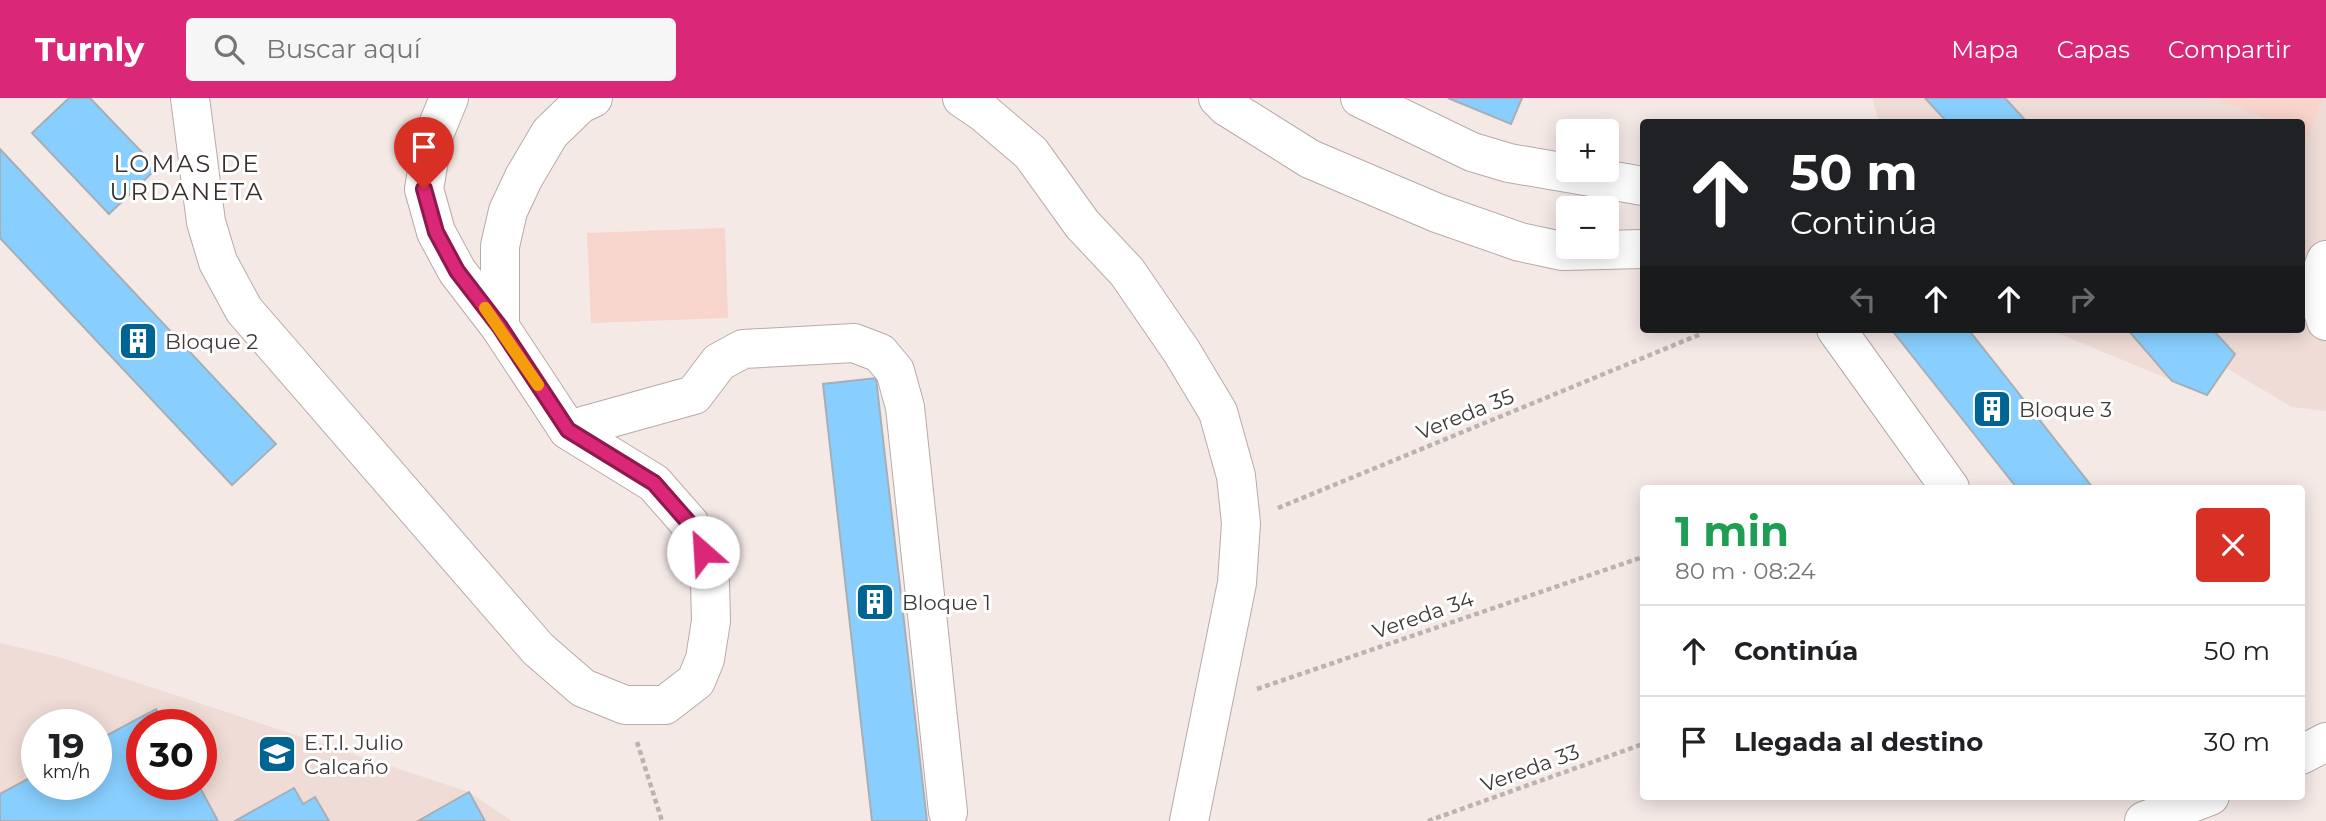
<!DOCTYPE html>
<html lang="es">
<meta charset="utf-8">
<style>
body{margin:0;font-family:Montserrat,sans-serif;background:#f6f6f6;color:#202124;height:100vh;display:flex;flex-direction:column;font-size:26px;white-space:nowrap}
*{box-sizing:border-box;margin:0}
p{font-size:23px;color:#757577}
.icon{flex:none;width:38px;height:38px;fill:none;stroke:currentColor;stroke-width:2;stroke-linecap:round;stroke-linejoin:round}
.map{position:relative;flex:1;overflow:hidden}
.side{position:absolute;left:1640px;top:387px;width:665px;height:315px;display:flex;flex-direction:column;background:#fff;border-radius:7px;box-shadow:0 4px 18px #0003}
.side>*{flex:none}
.guide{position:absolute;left:1640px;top:21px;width:665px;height:214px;border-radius:7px;box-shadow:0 4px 18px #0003;background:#202124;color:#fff;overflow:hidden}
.controls{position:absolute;left:1556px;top:21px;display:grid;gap:14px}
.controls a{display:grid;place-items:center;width:63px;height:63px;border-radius:7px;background:#fff;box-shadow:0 4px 18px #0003;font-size:35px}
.speed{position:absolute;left:21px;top:611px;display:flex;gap:14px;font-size:35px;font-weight:700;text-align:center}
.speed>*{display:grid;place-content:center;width:91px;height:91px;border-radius:50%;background:#fff;box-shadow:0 4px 18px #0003;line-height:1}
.speed small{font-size:18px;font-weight:400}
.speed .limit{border:10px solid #d22;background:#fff;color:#111}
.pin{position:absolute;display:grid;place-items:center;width:60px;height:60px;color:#fff;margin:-72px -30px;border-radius:50% 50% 50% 0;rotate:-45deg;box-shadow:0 0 7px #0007}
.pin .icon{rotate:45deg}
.me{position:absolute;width:77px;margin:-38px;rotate:334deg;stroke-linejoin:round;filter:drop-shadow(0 0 5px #0008)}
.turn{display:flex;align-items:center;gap:24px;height:147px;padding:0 35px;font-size:32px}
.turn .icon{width:91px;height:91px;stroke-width:2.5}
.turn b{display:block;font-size:49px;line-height:60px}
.lanes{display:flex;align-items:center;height:66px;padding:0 35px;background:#0003;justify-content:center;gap:35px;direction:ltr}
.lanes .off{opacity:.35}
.round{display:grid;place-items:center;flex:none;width:74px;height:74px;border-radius:7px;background:#f6f6f6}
.headline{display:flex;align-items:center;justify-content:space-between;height:119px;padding:0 35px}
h1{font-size:42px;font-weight:700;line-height:52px;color:#1e9e55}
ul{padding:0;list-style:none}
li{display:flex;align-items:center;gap:21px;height:91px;padding:0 35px;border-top:2px solid #e0e0e0}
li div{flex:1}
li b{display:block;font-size:26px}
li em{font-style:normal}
header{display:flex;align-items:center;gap:42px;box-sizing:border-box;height:98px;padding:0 35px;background:#db2777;color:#fff}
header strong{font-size:33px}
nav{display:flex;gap:38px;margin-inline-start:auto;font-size:24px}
.search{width:490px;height:63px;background:#f6f6f6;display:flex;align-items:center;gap:18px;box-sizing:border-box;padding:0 24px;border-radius:7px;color:#757577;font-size:26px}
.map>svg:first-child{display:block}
.built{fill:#efdcd6;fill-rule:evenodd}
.green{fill:#f7d4cc}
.building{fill:#88cfff;stroke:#a6afb5;stroke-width:2}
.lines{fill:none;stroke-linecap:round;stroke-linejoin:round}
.minor-casing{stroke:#b7aba9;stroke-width:40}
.path{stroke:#bcb2b0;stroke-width:4.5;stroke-dasharray:5 3.5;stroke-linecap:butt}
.minor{stroke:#fff;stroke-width:38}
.route-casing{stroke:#8e194d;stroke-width:18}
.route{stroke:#db2777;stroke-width:12}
.slow{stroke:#f59e0b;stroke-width:12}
.labels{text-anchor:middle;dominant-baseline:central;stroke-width:6;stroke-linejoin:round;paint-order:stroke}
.poi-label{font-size:21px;fill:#3e3938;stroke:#fff;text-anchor:start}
.street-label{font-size:21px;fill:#3e3938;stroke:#fff}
.quarter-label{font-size:24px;letter-spacing:2px;fill:#39302e;stroke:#fff}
</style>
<header>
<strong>Turnly</strong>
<div class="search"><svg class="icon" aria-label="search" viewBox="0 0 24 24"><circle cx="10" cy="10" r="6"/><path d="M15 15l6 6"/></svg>Buscar aquí</div>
<nav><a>Mapa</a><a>Capas</a><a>Compartir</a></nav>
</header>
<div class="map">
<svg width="2326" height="723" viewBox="0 0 2326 723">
<rect width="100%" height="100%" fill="#f5e9e6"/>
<g class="built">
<path d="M1872,0H2326V313L2292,309L2226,270L2207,297L2048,231H2301V24H1879Z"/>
<path d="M0,545L59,559L469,694L512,723H0ZM37,626H96V686H37ZM142,626H201V686H142Z"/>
</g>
<g class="green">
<path d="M2214,0H2323L2308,38L2301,35V24H2275Z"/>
<path d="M725,130L728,220L591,225L587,135Z"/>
</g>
<g class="building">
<path d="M69,0H90L157,70L109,116L32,35Z"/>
<path d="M1448,0H1522L1511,26Z"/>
<path d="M1925,0H2005L2027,24H1947Z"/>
<path d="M0,51L276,346L232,387L0,140Z"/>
<path d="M1891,231H1968L2093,390H2017Z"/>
<path d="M2127,231H2212L2235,256L2207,297L2172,283Z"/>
<path d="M876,280L927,723H872L823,286Z"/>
<path d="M156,611L164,626H142V686H198L218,723H0V696L37,676V686H96V643Z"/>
<path d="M294,690L303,706L315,699L329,723H235Z"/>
<path d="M469,694L485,723H418Z"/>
</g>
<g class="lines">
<g class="minor-casing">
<g id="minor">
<path d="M190,0L206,124L218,164L244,212L538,551L583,590L625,607H665L696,583L705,561L711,523L710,484L703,454L690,426L654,385L568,332L500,229V148L508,113L524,79L550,35L580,6L593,0"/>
<path d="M449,0L433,39L424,91L436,134L457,173L500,229"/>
<path d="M962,0L984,15L1031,55L1082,126L1127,174L1182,254L1218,314L1236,378L1241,425L1237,485L1189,723"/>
<path d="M1218,0L1227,9L1310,61L1437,115L1520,144L1562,153L1643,151"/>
<path d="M1360,0L1472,54L1509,65L1643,88"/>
<path d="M2326,162C2317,183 2319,202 2326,223"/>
<path d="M1836,231L1950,390"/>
<path d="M568,332L694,297L719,264L743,251L854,245L880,255L895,273L905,309L948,714"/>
<path d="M2301,657L2326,644"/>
<path d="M2144,723L2210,698"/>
</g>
</g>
<g class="path">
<path d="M1278,410L1701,236"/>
<path d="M1257,591L1643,459"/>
<path d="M637,644L662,723"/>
<path d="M1428,723L1643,646"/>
</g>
<use href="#minor" class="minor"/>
</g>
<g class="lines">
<g class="route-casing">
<path id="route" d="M424,91L436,134L457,173L500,229L568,332L654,385L690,426L703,454"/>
</g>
<use href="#route" class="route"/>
<path class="slow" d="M485,210L538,287"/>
</g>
<defs>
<g id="building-square" transform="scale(2.0125)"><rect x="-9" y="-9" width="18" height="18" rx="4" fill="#006493" stroke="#fff"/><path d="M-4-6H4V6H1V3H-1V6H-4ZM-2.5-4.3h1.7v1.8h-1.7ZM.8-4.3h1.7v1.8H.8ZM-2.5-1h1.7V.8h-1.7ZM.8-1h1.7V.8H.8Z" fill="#fff"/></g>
<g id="school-square" transform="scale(2.0125)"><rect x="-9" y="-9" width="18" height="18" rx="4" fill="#006493" stroke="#fff"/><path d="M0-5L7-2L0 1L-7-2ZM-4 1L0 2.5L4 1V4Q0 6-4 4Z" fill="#fff"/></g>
</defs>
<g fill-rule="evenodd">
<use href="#building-square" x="138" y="243"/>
<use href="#building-square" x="1992" y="311"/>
<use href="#building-square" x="875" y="504"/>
<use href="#school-square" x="277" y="656"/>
</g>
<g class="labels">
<g class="poi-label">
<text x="165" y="243">Bloque 2</text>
<text x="2019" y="311">Bloque 3</text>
<text x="902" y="504">Bloque 1</text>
<text x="304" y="644">E.T.I. Julio<tspan x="304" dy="24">Calcaño</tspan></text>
</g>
<g class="street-label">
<text transform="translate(1465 316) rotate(-22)">Vereda 35</text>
<text transform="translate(1423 517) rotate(-19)">Vereda 34</text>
<text transform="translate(1530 670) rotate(-20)">Vereda 33</text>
</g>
<g class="quarter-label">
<text x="187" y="65">LOMAS DE<tspan x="187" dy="28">URDANETA</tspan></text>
</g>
</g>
</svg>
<div class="controls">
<a>+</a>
<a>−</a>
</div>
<div class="speed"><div>19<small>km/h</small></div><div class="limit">30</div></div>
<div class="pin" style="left:424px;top:91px;background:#d93025"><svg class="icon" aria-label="arrive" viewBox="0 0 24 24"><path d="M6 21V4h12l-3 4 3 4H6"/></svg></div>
<svg class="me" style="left:703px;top:454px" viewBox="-20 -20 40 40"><circle r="19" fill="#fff"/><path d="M0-13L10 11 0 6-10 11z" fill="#db2777"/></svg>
<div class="guide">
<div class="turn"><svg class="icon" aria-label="ahead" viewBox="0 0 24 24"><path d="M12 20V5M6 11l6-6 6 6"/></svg><div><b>50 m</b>Continúa</div></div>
<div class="lanes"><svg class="icon off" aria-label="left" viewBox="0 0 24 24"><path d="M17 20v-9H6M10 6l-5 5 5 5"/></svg><svg class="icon" aria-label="ahead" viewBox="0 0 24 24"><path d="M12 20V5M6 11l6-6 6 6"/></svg><svg class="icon" aria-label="ahead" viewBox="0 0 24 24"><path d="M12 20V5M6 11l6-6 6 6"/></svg><svg class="icon off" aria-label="right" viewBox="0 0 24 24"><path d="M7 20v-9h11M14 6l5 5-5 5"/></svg></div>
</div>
<section class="side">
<div class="headline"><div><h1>1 min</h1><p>80 m · 08:24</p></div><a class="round" style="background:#d93025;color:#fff"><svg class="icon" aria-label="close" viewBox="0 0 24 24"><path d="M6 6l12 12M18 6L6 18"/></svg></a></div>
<ul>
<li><svg class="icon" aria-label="ahead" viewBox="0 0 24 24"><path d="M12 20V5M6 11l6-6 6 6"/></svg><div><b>Continúa</b></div><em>50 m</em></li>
<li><svg class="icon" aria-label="arrive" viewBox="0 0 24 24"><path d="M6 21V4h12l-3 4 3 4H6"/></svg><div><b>Llegada al destino</b></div><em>30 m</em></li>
</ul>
</section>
</div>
